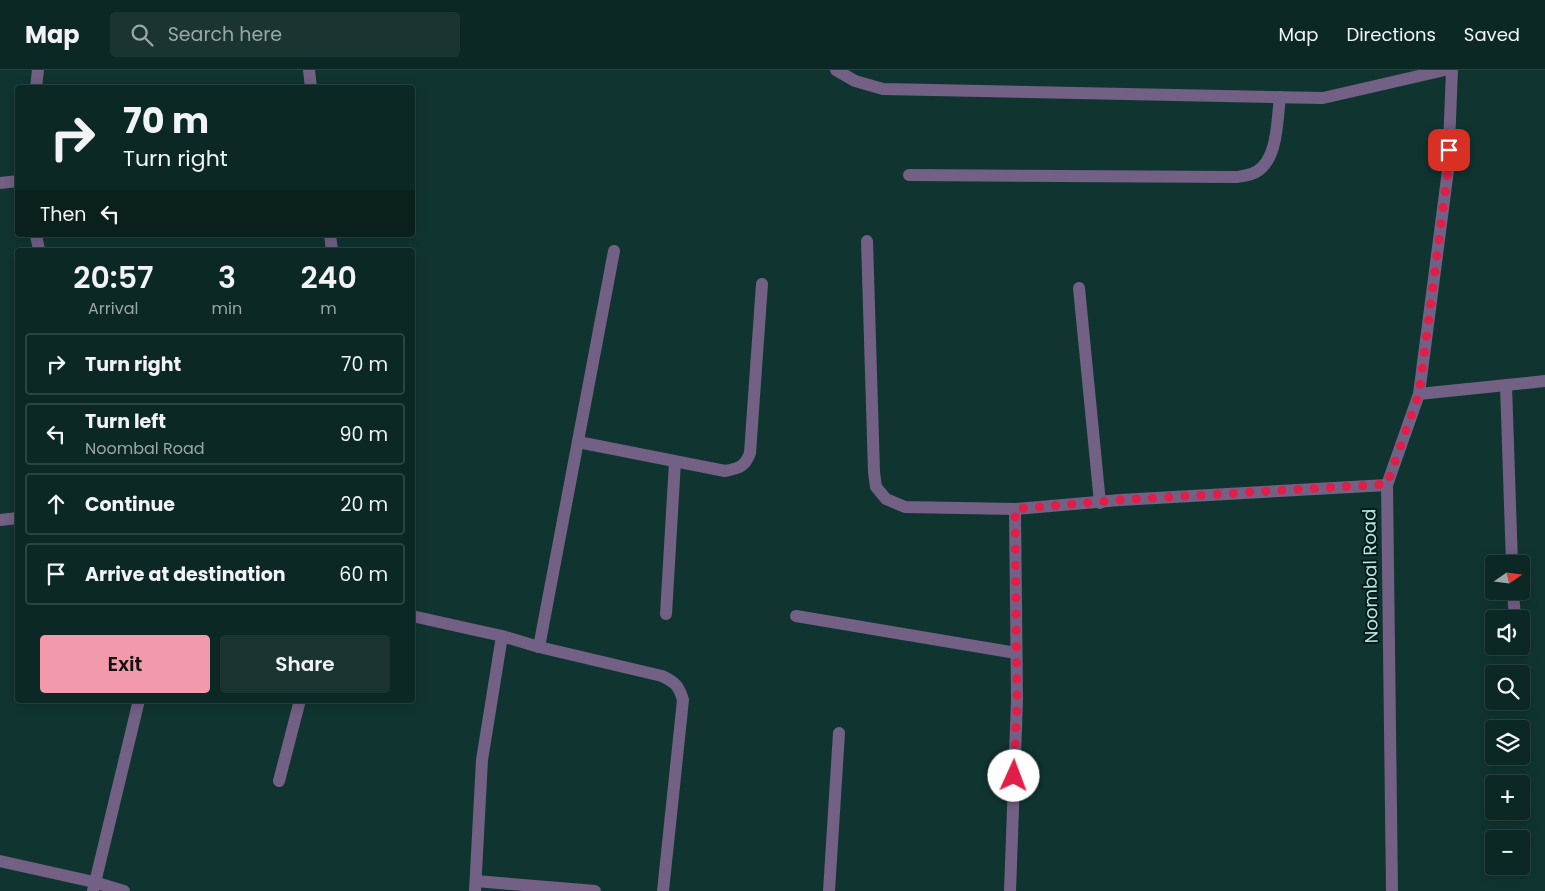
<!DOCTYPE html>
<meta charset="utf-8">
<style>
body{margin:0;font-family:Poppins,sans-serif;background:#1a3432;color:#f1f3f6;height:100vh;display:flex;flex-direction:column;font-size:19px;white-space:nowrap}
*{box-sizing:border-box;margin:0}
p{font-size:16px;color:#9aa6a7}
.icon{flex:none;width:28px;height:28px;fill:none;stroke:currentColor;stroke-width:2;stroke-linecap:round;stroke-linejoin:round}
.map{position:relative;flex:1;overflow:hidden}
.side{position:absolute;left:15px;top:178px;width:400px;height:455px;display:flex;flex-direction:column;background:#0c2825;border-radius:5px;box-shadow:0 2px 12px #0003,0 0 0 1px #2c4442}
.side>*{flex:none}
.guide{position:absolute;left:15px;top:15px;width:400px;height:152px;border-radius:5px;box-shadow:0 2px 12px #0003,0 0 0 1px #2c4442;background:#0c2825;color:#f1f3f6;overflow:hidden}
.needle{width:32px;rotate:76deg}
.fabs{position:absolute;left:1485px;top:485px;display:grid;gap:10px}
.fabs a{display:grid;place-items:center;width:45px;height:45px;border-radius:5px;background:#0c2825;box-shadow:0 2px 12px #0003,0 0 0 1px #2c4442;font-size:25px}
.pin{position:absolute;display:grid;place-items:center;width:42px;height:42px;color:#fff;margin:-21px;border-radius:10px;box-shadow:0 2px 8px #0006}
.me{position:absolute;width:55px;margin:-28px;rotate:2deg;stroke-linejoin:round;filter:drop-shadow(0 0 4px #0008)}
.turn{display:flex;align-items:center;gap:18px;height:105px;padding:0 25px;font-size:22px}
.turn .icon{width:65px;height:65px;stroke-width:2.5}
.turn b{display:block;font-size:35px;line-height:42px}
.then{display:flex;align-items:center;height:48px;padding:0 25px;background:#0003;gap:10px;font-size:19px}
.eta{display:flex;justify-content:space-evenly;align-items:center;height:85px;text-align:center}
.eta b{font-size:30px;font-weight:600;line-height:35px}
.action{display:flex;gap:10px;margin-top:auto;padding:10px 25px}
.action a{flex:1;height:58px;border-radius:5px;background:#f29aac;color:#111;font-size:20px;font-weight:600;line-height:58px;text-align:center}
.action a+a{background:#1a3432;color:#f1f3f6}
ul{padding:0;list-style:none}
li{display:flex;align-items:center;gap:15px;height:62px;margin:0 10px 8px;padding:0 15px;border:2px solid #2c4442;border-radius:5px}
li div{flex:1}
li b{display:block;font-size:19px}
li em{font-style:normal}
header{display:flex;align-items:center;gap:30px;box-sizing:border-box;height:70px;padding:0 25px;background:#0c2825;border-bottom:1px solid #2c4442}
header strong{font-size:24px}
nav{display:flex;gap:28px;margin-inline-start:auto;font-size:18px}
.search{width:350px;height:45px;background:#1a3432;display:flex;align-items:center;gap:12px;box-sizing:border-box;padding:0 18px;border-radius:5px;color:#9aa6a7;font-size:19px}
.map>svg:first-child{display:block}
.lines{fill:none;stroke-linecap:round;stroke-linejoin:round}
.minor{stroke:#726085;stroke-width:12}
.route{stroke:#e11d48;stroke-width:9;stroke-dasharray:0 16.2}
.labels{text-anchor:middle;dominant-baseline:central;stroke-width:4;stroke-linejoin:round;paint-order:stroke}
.street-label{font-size:18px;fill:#b5e7e1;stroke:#021b18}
</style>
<header>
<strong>Map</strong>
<div class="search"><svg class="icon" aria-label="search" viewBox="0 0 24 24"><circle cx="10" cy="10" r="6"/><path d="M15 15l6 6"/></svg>Search here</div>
<nav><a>Map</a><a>Directions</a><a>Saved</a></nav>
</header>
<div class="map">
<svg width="1545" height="821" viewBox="0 0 1545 821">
<rect width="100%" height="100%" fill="#103531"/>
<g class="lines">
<g class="minor">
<path d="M309,0L311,18"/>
<path d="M836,0L855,11L883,19L1323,28L1445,0"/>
<path d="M36,18L38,0"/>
<path d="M909,105L1237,107C1243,106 1251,105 1256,102C1278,90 1277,50 1280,27"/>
<path d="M0,113L18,111"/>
<path d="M36,165L39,180"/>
<path d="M330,165L332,180"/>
<path d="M867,171L874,402L876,417L886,429L905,437L1015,439L1120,430L1387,415"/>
<path d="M1079,218L1100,433"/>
<path d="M1506,315L1512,494"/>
<path d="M1419,324L1448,100L1452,0"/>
<path d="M578,372L725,401C739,398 745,397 750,383L762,214"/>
<path d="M0,450L18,448"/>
<path d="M1513,521L1515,549"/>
<path d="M666,544L675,392"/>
<path d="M412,546L502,566L482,690L475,821"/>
<path d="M796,546L1016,583"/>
<path d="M502,566L539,577L662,606C675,612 679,616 683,630L663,821"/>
<path d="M539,577L614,181"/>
<path d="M279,711L300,630"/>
<path d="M0,791L94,812L124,821"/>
<path d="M476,811L595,821"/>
<path d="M93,821L139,630"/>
<path d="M829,821L839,663"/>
<path d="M1010,821L1017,630L1015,439"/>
<path d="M1392,821L1387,415L1419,324L1545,311"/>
</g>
</g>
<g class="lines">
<path class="route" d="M1014,706L1017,630L1015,439L1120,430L1387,414L1419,324L1448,100L1449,80"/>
</g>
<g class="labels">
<g class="street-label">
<text transform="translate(1370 506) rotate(-91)">Noombal Road</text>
</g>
</g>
</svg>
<div class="fabs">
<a><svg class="needle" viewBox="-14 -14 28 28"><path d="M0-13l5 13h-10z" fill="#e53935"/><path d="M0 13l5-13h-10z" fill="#9aa6a7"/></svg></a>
<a><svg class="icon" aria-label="sound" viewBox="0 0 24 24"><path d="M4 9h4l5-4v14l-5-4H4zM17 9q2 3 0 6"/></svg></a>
<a><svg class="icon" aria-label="search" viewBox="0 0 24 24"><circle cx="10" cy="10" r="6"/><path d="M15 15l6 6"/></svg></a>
<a><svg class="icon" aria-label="layers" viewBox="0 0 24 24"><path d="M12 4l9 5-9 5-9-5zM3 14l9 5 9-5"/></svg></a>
<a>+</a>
<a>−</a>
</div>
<div class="pin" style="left:1449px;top:80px;background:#d93025"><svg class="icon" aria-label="arrive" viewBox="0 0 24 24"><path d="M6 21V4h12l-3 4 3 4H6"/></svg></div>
<svg class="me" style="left:1014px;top:706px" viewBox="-20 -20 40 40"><circle r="19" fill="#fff"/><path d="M0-13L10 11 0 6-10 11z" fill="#e11d48"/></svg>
<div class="guide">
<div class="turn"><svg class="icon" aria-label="right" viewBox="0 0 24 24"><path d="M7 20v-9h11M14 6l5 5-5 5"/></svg><div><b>70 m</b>Turn right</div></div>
<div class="then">Then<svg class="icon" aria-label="left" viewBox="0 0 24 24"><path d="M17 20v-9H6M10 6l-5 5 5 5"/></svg></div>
</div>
<section class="side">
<div class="eta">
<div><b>20:57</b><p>Arrival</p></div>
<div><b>3</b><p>min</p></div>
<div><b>240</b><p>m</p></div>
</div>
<ul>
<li><svg class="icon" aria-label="right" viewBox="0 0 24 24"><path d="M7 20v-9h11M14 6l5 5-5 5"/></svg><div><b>Turn right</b></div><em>70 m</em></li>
<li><svg class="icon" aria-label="left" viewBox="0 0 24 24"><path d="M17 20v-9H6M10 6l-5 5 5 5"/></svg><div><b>Turn left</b><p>Noombal Road</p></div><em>90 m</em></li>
<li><svg class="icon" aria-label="ahead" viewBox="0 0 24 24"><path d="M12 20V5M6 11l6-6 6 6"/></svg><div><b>Continue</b></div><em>20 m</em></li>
<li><svg class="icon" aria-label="arrive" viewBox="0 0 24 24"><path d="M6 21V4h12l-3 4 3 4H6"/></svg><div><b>Arrive at destination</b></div><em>60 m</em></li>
</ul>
<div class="action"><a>Exit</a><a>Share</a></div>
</section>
</div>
